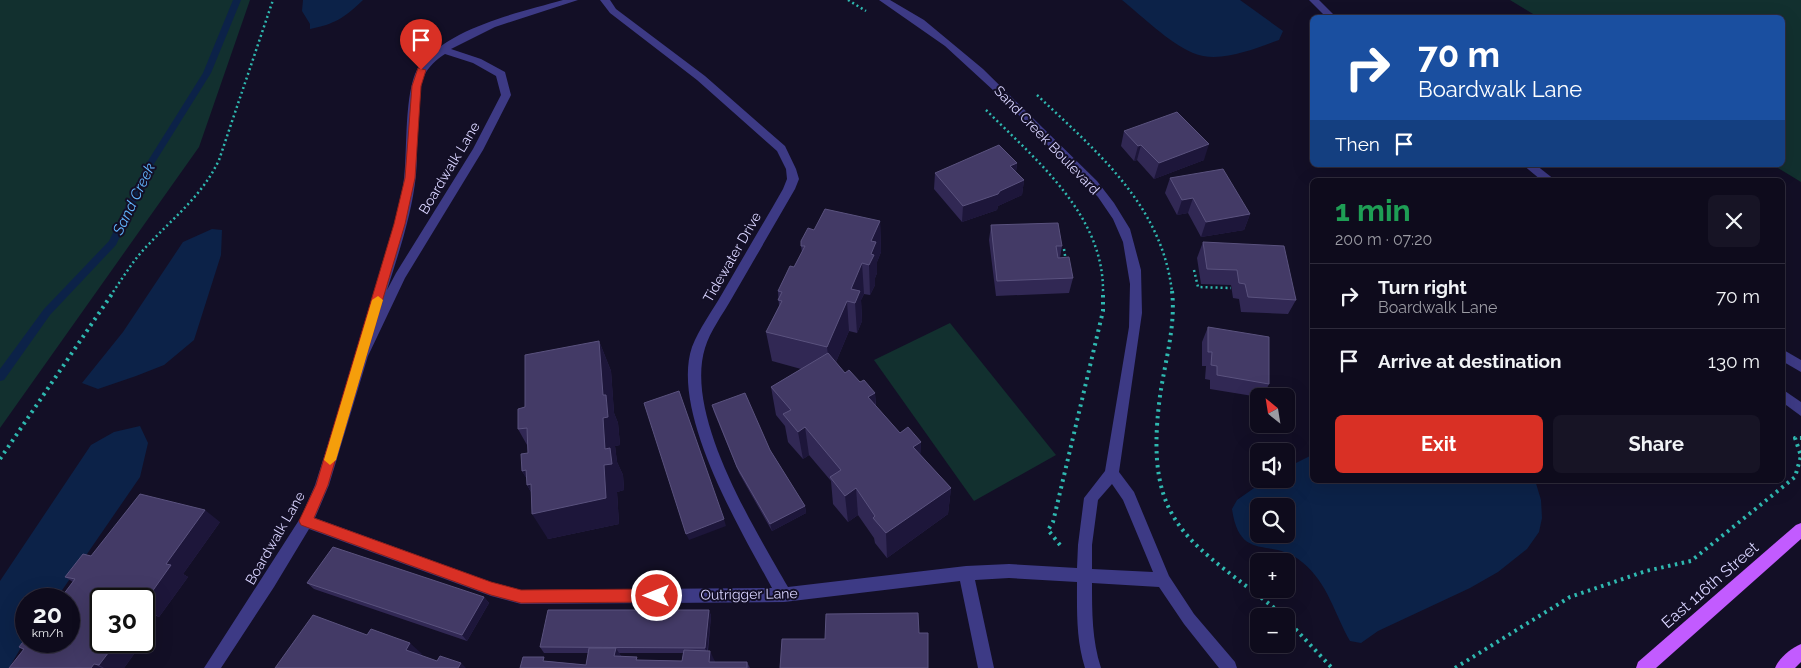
<!DOCTYPE html>
<meta charset="utf-8">
<style>
body{margin:0;font-family:Raleway,sans-serif;background:#171425;color:#f1f3f6;height:100vh;display:flex;flex-direction:column;font-size:19px;white-space:nowrap}
*{box-sizing:border-box;margin:0}
p{font-size:16px;color:#9b9ba3}
.icon{flex:none;width:28px;height:28px;fill:none;stroke:currentColor;stroke-width:2;stroke-linecap:round;stroke-linejoin:round}
.map{position:relative;flex:1;overflow:hidden}
.panel{position:absolute;left:1310px;top:178px;width:475px;height:305px;display:flex;flex-direction:column;background:#0e0b1c;border-radius:8px;box-shadow:0 5px 20px #0002,0 0 0 1px #2e2b3b}
.panel>*{flex:none}
.hud{position:absolute;left:1310px;top:15px;width:475px;height:152px;border-radius:8px;box-shadow:0 5px 20px #0002,0 0 0 1px #2e2b3b;background:#1a4fa0;color:#fff;overflow:hidden}
.needle{width:32px;rotate:330deg}
.fabs{position:absolute;left:1250px;top:388px;display:grid;gap:10px}
.fabs a{display:grid;place-items:center;width:45px;height:45px;border-radius:8px;background:#0e0b1c;box-shadow:0 5px 20px #0002,0 0 0 1px #2e2b3b;font-size:25px}
.speed{position:absolute;left:15px;top:588px;display:flex;gap:10px;font-size:25px;font-weight:700;text-align:center}
.speed>*{display:grid;place-content:center;width:65px;height:65px;border-radius:50%;background:#0e0b1c;box-shadow:0 5px 20px #0002,0 0 0 1px #2e2b3b;line-height:1}
.speed small{font-size:12px;font-weight:400}
.speed .limit{border:2px solid #111;border-radius:8px;background:#fff;color:#111}
.pin{position:absolute;display:grid;place-items:center;width:42px;height:42px;color:#fff;margin:-51px -21px;border-radius:50% 50% 50% 0;rotate:-45deg;box-shadow:0 0 5px #0007}
.pin .icon{rotate:45deg}
.me{position:absolute;width:55px;margin:-28px;rotate:270deg;stroke-linejoin:round;filter:drop-shadow(0 0 4px #0008)}
.turn{display:flex;align-items:center;gap:18px;height:105px;padding:0 25px;font-size:22px}
.turn .icon{width:65px;height:65px;stroke-width:2.5}
.turn b{display:block;font-size:35px;line-height:42px}
.then{display:flex;align-items:center;height:48px;padding:0 25px;background:#0003;gap:10px;font-size:19px}
.round{display:grid;place-items:center;flex:none;width:52px;height:52px;border-radius:8px;background:#171425}
.headline{display:flex;align-items:center;justify-content:space-between;height:85px;padding:0 25px}
h1{font-size:30px;font-weight:700;line-height:38px;color:#1e9e55}
.button{display:flex;gap:10px;margin-top:auto;padding:10px 25px}
.button a{flex:1;height:58px;border-radius:8px;background:#d93025;color:#fff;font-size:20px;font-weight:700;line-height:58px;text-align:center}
.button a+a{background:#171425;color:#f1f3f6}
ul{padding:0;list-style:none}
li{display:flex;align-items:center;gap:15px;height:65px;padding:0 25px;border-top:1px solid #2e2b3b}
li div{flex:1}
li b{display:block;font-size:19px}
li em{font-style:normal}
.map>svg:first-child{display:block}
.green{fill:#12302f}
.water{fill:#0c2248;fill-rule:evenodd}
.lines{fill:none;stroke-linecap:round;stroke-linejoin:round}
.stream{fill:#0c2248;fill-rule:evenodd}
.path-far1{stroke:#2fb8b0;stroke-width:2.5;stroke-dasharray:2 3;stroke-linecap:butt}
.path{stroke:#2fb8b0;stroke-width:4;stroke-dasharray:2.5 4.5;stroke-linecap:butt}
.minor{fill:#3d3a85;fill-rule:evenodd}
.major{fill:#c25bff;fill-rule:evenodd}
.wall{fill:#312854;fill-rule:evenodd}
.shaded-wall{fill:#1d163a}
.building{fill:#433a66;stroke:#5a527e}
.route{fill:#d93025;stroke:#8d1f18}
.slow{fill:#f59e0b}
.labels{text-anchor:middle;dominant-baseline:central;stroke-width:4;stroke-linejoin:round;paint-order:stroke}
.street-label{font-size:14px;fill:#d9d4ff;stroke:#130f26}
.water-label{font-size:15px;font-style:italic;fill:#62b6ff;stroke:#130f26}
.near-street-label{font-size:16px;fill:#d9d4ff;stroke:#130f26}
</style>
<div class="map">
<svg width="1801" height="668" viewBox="0 0 1801 668">
<rect width="100%" height="100%" fill="#130f26"/>
<g class="green">
<path d="M0,0H250L199,147L0,428Z"/>
<path d="M1510,0H1801V182L1773,165H1782V18L1538,17Z"/>
<path d="M950,323L1056,455L974,501L874,360Z"/>
</g>
<g class="water">
<path d="M303,0H363C344,18 335,24 310,29V24L302,11Z"/>
<path d="M1122,0H1240L1283,31L1279,40C1254,49 1219,64 1193,53C1168,42 1143,17 1122,0Z"/>
<path d="M212,229L222,230L221,255L194,340L164,365L136,376L98,389L82,383L123,332L183,242Z"/>
<path d="M140,426L148,443L140,477L56,599H26V639L9,668H0V581L91,445L114,432Z"/>
<path d="M1312,455V480H1535L1541,500L1542,518L1539,532L1527,549L1498,572L1470,588L1378,631L1361,643L1350,641C1334,613 1328,583 1302,562C1271,536 1240,564 1232,509L1237,500L1267,479H1286V468ZM1286,506V534H1259V506Z"/>
</g>
<g class="lines">
<path class="stream" d="M233,0H241L211,73L154,164L116,245L50,315L4,380L0,381V369L44,309L109,241L146,164L203,73Z"/>
<g class="path-far1">
<path d="M848,0L866,11"/>
<path d="M1037,95C1097,152 1162,205 1172,292"/>
<path d="M986,110C1036,160 1104,215 1103,292"/>
<path d="M1064,249L1066,262"/>
<path d="M1194,270L1198,287L1231,288"/>
<path d="M113,292C124,276 134,259 148,245C174,217 202,196 219,160L273,0"/>
</g>
<g class="path">
<path d="M1172,291C1176,326 1165,361 1160,396C1142,531 1194,541 1284,616"/>
<path d="M0,459L114,291"/>
<path d="M1060,545L1048,530L1053,522L1103,311V291"/>
<path d="M1286,619L1332,668"/>
<path d="M1455,668L1570,597L1646,571L1691,561L1795,477L1801,456L1795,438H1801"/>
</g>
<g class="minor">
<path d="M563,0H578L495,27L451,49L481,59L505,72L511,95L483,150L405,278L368,356L329,485L315,518L491,582L521,590L772,588C741,531 670,412 692,347C699,329 712,311 722,294C742,259 763,224 783,189L787,179L786,169L777,151L697,80L610,13L600,0H610L616,9L705,76L785,146L796,169L799,179L795,189C774,225 753,262 732,298C723,314 710,331 705,348C684,416 755,529 788,587L966,566L1009,564L1077,568L1078,545L1084,498L1105,471L1129,327L1130,284L1123,242L1113,219L1098,197L1006,102L945,46L879,0H890L924,20L983,69L1097,181L1114,203L1130,229L1141,270L1142,313L1119,472L1134,492L1169,576L1194,614L1235,662L1237,668H1219L1184,624L1159,587L1092,583C1092,612 1092,640 1101,668H1085C1076,639 1077,612 1077,582L1009,578L975,580L994,668H978L960,581L784,602L521,604L491,596L309,529L274,587L221,668H204L301,517L315,485L356,356L371,324L366,320C381,270 402,219 405,166C407,142 405,84 420,65C451,27 517,13 563,0ZM445,54L473,63L496,76L501,95L473,149L396,273L387,290C399,252 412,214 416,175C419,143 414,106 424,76C428,67 437,59 445,54ZM1112,484L1123,500L1153,572L1092,569V545L1098,500Z"/>
<path d="M1309,0H1319L1337,18H1327Z"/>
<path d="M1523,165H1536L1555,180H1541Z"/>
<path d="M1782,349L1801,360V372L1782,361Z"/>
<path d="M1782,389L1801,402V416L1782,402Z"/>
</g>
<g class="major">
<path d="M1801,523V539L1656,668H1636L1638,662L1796,525Z"/>
<path d="M1801,644V662L1795,668H1775C1779,658 1791,648 1801,644Z"/>
</g>
</g>
<g class="wall">
<path d="M1124,131L1204,160L1154,179L1137,160L1134,161L1121,146Z"/>
<path d="M1017,163L1016,172L1024,180L1022,195L998,206L997,210L962,222L934,189L935,173Z"/>
<path d="M1170,178L1250,214L1244,230L1201,237L1188,213L1177,215L1165,193Z"/>
<path d="M880,221L881,252L877,262V273L875,278V285L870,295L864,294L861,300L862,321L857,333L849,331L836,362L845,373L875,393L876,406L900,433L921,442L920,454L951,488L948,514L887,558L875,543L874,538L858,515L848,522L833,504L831,481L809,455L803,459L788,442L785,426L776,415L771,387L801,369L772,361L766,332L779,306L778,291L794,267L802,252L801,246L814,230Z"/>
<path d="M991,225L1062,246L1060,258L1073,278L1069,293L996,296L989,240Z"/>
<path d="M1203,242L1296,300L1288,314L1241,312L1239,299L1233,298L1231,285L1201,284L1197,258Z"/>
<path d="M1208,327L1269,384L1263,396H1259V397L1210,389V380L1205,379L1206,366H1202V342Z"/>
<path d="M599,341L611,371L614,413L618,423L620,445L615,446L617,462L623,475L624,490L617,492L619,524L548,539L531,492L527,485V479L522,471L528,453L527,445L518,429L525,407Z"/>
<path d="M712,405L770,450L805,506L806,513L772,531L739,473L714,412Z"/>
<path d="M220,522L183,574L188,577L159,617L154,615L144,630V599H101L129,652L134,654L124,668H9L23,650L19,647L26,641L73,582L65,577L91,556Z"/>
<path d="M307,583L484,597L489,603L467,641L314,589Z"/>
<path d="M709,610L711,616L708,651L715,662H747L750,668H520L548,661L586,665L588,653H544L540,647ZM619,653H683L682,661L639,660L621,656Z"/>
</g>
<g class="shaded-wall">
<path d="M1209,144L1204,160L1154,179L1159,163Z"/>
<path d="M1141,145L1137,160L1134,161L1138,146Z"/>
<path d="M1017,163L1015,179L1010,166Z"/>
<path d="M1024,180L1022,195L998,206L997,210L962,222L963,206Z"/>
<path d="M1193,198L1188,213L1177,215L1182,200Z"/>
<path d="M1250,214L1244,230L1201,237L1206,222Z"/>
<path d="M880,221L881,252L877,262V273L875,278V285L870,295L869,265L871,241Z"/>
<path d="M862,263L864,294L861,300L862,321L857,333L855,303L851,289Z"/>
<path d="M847,301L849,331L830,376L827,347Z"/>
<path d="M599,341L611,371L614,413L618,423L620,445L615,446L617,462L623,475L624,490L617,492L619,524L548,539L532,514L604,465L605,449Z"/>
<path d="M875,393L876,421L868,397Z"/>
<path d="M805,427L809,455L803,459L798,432Z"/>
<path d="M921,442L920,469L913,447Z"/>
<path d="M526,470L543,511L527,485L530,484L522,471Z"/>
<path d="M856,488L858,515L848,522L845,496Z"/>
<path d="M951,488L948,514L887,558L886,533Z"/>
<path d="M805,506L806,513L772,531L770,524Z"/>
<path d="M205,510L220,522L183,574L188,577L159,617L144,607V603L166,564Z"/>
<path d="M724,519L726,526L689,540L686,534Z"/>
<path d="M484,597L489,603L467,641L462,635Z"/>
<path d="M144,609L154,615L144,630Z"/>
<path d="M709,610L711,616L707,653L705,648Z"/>
<path d="M110,641H136L129,652L134,654L124,668H104L99,665Z"/>
<path d="M410,643L422,654L418,660L406,650Z"/>
<path d="M616,648L628,668L614,656Z"/>
<path d="M710,651L718,668L709,662Z"/>
<path d="M461,663L466,668H458Z"/>
<path d="M94,664L102,668H91Z"/>
</g>
<g class="building">
<path d="M1177,112L1209,144L1159,163L1141,145L1138,146L1124,131Z"/>
<path d="M999,145L1017,163L1010,166L1024,180L1000,191L998,194L963,206L935,173Z"/>
<path d="M1223,169L1250,214L1206,222L1193,198L1182,200L1170,178Z"/>
<path d="M825,209L880,221L871,241L876,242L871,254L874,255L869,265L862,263L851,289L860,291L855,303L847,301L827,347L766,332L782,301L778,300L782,292L778,291L790,266L794,267L805,246H801V241L808,228L814,230Z"/>
<path d="M1058,223L1062,246H1056L1058,258L1069,257L1073,278L997,281L991,225Z"/>
<path d="M1203,242L1284,246L1296,300L1248,297L1245,284L1239,283L1237,270L1207,269Z"/>
<path d="M1208,327L1269,337V384L1217,375V366L1211,365L1212,352H1208Z"/>
<path d="M599,341L603,395H606L608,417L603,418L605,449L610,448L612,464L604,465L606,498L532,514L531,484L527,485L526,470L522,471L521,454L528,453L527,428L518,429V409L525,407V355Z"/>
<path d="M828,353L845,373L849,370L860,382L864,380L875,393L868,397L900,433L908,427L921,442L913,447L951,488L886,533L873,518L875,516L856,488L845,496L830,477L841,470L805,427L798,432L783,414L791,410L771,387Z"/>
<path d="M679,391L724,519L686,534L644,403Z"/>
<path d="M745,393L770,450L805,506L770,524L737,467L712,405Z"/>
<path d="M140,494L205,510L166,564L171,565L144,603V599H101V641H110L109,643L115,644L99,665L94,664L91,668H9L24,649L19,647L26,638V641H69V599H60L75,579L65,577L83,554L91,556Z"/>
<path d="M333,547L484,597L462,635L307,583Z"/>
<path d="M548,610H709L705,648L540,647Z"/>
<path d="M918,613L919,633H928V668H780L782,639H825L826,614Z"/>
<path d="M313,615L367,635L371,629L410,643L406,650L437,661L440,656L461,663L458,668H275Z"/>
<path d="M589,648H616L614,656L637,657L636,660L682,661L684,650L710,651L709,662H747V668H520L523,657H544L543,661L586,665Z"/>
</g>
<path class="route" d="M418,68L426,70L421,86L415,178L405,224L328,485L314,518L491,582L521,590L657,589L662,591L664,596L662,600L657,602L521,603L491,595L301,525L299,521L316,485L394,224L405,178L412,86Z"/>
<path class="slow" d="M378,296L383,300L336,460L330,465L324,460L372,300Z"/>
<g class="labels">
<g class="street-label">
<text transform="translate(1047 140) rotate(46)">Sand Creek Boulevard</text>
<text transform="translate(449 168) rotate(-59)">Boardwalk Lane</text>
<text transform="translate(732 257) rotate(-60)">Tidewater Drive</text>
<text transform="translate(275 538) rotate(-60)">Boardwalk Lane</text>
<text transform="translate(749 594) rotate(-1)">Outrigger Lane</text>
</g>
<g class="water-label">
<text transform="translate(134 199) rotate(-64)">Sand Creek</text>
</g>
<g class="near-street-label">
<text transform="translate(1710 585) rotate(-41)">East 116th Street</text>
</g>
</g>
</svg>
<div class="fabs">
<a><svg class="needle" viewBox="-14 -14 28 28"><path d="M0-13l5 13h-10z" fill="#e53935"/><path d="M0 13l5-13h-10z" fill="#9b9ba3"/></svg></a>
<a><svg class="icon" aria-label="sound" viewBox="0 0 24 24"><path d="M4 9h4l5-4v14l-5-4H4zM17 9q2 3 0 6"/></svg></a>
<a><svg class="icon" aria-label="search" viewBox="0 0 24 24"><circle cx="10" cy="10" r="6"/><path d="M15 15l6 6"/></svg></a>
<a>+</a>
<a>−</a>
</div>
<div class="speed"><div>20<small>km/h</small></div><div class="limit">30</div></div>
<div class="pin" style="left:421px;top:70px;background:#d93025"><svg class="icon" aria-label="arrive" viewBox="0 0 24 24"><path d="M6 21V4h12l-3 4 3 4H6"/></svg></div>
<svg class="me" style="left:657px;top:596px" viewBox="-20 -20 40 40"><circle r="17" fill="#d93025" stroke="#fff" stroke-width="3"/><path d="M0-11L8 9 0 5-8 9z" fill="#fff"/></svg>
<div class="hud">
<div class="turn"><svg class="icon" aria-label="right" viewBox="0 0 24 24"><path d="M7 20v-9h11M14 6l5 5-5 5"/></svg><div><b>70 m</b>Boardwalk Lane</div></div>
<div class="then">Then<svg class="icon" aria-label="arrive" viewBox="0 0 24 24"><path d="M6 21V4h12l-3 4 3 4H6"/></svg></div>
</div>
<section class="panel">
<div class="headline"><div><h1>1 min</h1><p>200 m · 07:20</p></div><a class="round"><svg class="icon" aria-label="close" viewBox="0 0 24 24"><path d="M6 6l12 12M18 6L6 18"/></svg></a></div>
<ul>
<li><svg class="icon" aria-label="right" viewBox="0 0 24 24"><path d="M7 20v-9h11M14 6l5 5-5 5"/></svg><div><b>Turn right</b><p>Boardwalk Lane</p></div><em>70 m</em></li>
<li><svg class="icon" aria-label="arrive" viewBox="0 0 24 24"><path d="M6 21V4h12l-3 4 3 4H6"/></svg><div><b>Arrive at destination</b></div><em>130 m</em></li>
</ul>
<div class="button"><a>Exit</a><a>Share</a></div>
</section>
</div>
